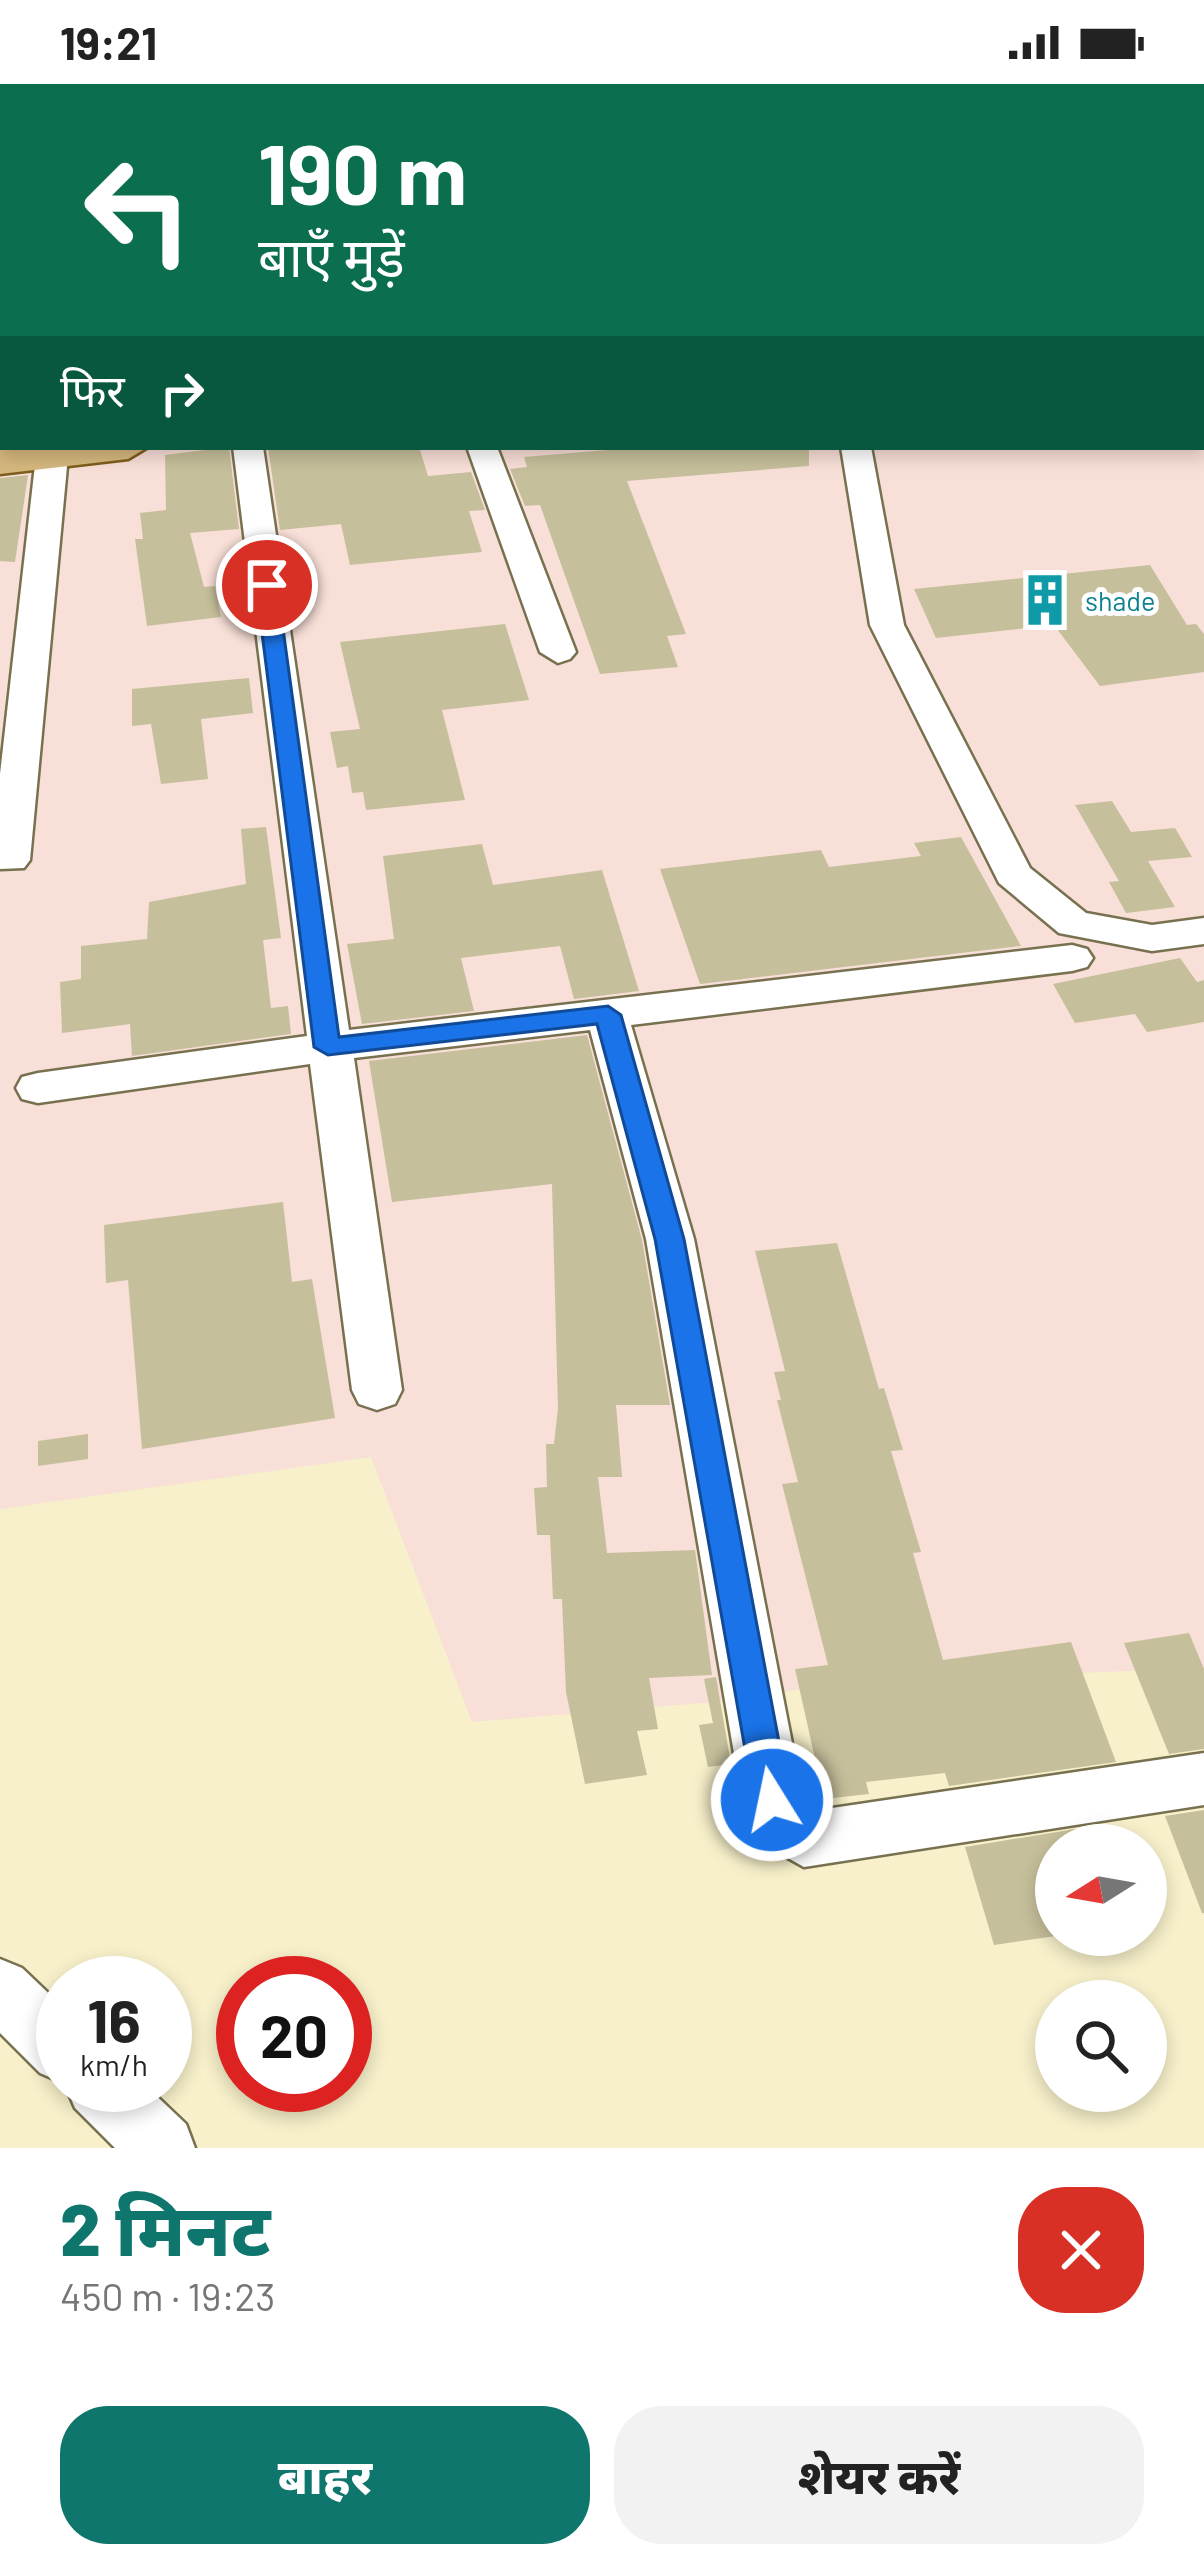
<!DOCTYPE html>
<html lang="hi">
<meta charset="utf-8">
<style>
body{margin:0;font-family:Barlow,"Noto Sans Devanagari",sans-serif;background:#f2f2f2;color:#222;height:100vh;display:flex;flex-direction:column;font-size:45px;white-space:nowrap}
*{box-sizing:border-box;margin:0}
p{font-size:39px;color:#767676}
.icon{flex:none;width:66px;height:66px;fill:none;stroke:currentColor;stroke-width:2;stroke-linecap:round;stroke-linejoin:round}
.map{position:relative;height:2064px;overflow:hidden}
.details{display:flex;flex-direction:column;background:#fff;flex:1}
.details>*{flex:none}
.guide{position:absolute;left:0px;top:0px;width:1206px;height:366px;box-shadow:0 6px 18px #0003;background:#0b6e4f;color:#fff;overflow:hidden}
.needle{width:78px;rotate:259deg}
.controls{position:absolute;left:1035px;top:1740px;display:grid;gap:24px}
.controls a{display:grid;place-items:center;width:132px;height:132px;border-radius:50%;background:#fff;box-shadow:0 6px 18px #0003;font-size:60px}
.speed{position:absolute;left:36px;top:1872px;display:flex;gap:24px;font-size:60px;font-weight:700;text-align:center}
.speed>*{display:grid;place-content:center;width:156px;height:156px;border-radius:50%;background:#fff;box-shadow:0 6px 18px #0003;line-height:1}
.speed small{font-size:30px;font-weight:400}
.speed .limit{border:18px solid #d22;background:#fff;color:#111}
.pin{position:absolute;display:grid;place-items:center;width:102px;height:102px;color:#fff;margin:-51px;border:6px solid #fff;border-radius:50%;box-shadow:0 3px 12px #0007}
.me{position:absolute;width:132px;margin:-66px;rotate:350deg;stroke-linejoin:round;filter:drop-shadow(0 0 9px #0008)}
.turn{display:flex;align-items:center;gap:42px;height:252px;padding:0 60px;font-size:54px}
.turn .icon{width:156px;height:156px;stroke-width:2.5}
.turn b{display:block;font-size:84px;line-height:102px}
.then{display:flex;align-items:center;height:114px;padding:0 60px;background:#0003;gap:24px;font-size:45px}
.round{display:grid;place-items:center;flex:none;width:126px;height:126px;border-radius:48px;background:#f2f2f2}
.overview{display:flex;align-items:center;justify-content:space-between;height:204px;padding:0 60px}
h1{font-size:72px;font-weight:800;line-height:90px;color:#0f766e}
.action{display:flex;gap:24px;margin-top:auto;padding:24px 60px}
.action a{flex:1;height:138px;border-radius:48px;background:#0f766e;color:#fff;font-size:48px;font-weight:800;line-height:138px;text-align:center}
.action a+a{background:#f2f2f2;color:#222}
.status{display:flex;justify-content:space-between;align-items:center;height:84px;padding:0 60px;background:#fff;direction:ltr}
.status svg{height:33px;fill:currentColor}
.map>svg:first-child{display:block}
.industrial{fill:#f8dfd7}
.building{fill:#c6bf9b}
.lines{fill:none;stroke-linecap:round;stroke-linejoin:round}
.minor-casing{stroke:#787150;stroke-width:5}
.major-casing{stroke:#7f5e1b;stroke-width:5}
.minor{fill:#fff;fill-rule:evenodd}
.major{fill:#d6b87e;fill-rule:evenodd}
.route{fill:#1a73e8;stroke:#114b97;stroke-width:3}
.labels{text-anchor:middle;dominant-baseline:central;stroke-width:10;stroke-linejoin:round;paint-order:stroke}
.far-culture-label{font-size:27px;fill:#0d838f;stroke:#fff;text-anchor:start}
</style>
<div class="status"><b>19:21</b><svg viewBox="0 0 49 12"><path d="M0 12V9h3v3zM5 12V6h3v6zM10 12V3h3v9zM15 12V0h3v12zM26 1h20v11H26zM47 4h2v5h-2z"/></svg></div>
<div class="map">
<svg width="1204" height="2064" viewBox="0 0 1204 2064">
<rect width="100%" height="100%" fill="#f7f0ca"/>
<path class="industrial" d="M1204,246V1584L848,1598L726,1617L472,1638L371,1373L0,1425V383L174,363H1203Z"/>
<g class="building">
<path d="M229,363L239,445L190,449L204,503L215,502L221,533L147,542L135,455H143L140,429L166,426L165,371Z"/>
<path d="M268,363H419L428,392L471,388L485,426L469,427L482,468L350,481L341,440L280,446Z"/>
<path d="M643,363H809V382L627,397L686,550L667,552L678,583L600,590L540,421L525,422L510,385L527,383L524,373Z"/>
<path d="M28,391L15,478L0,477V394Z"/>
<path d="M1150,481L1187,541L1196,540L1204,550V588L1100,602L1054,541L936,554L914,505Z"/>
<path d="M505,540L529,616L442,626L465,716L366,726L363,708L352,709L348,682L337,684L330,648L360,645L340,558Z"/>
<path d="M249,594L253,629L201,635L208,695L161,700L151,640L132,642V605Z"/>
<path d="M1112,717L1131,748L1175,744L1192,773L1148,777L1175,823L1126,829L1109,798L1119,797L1075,721Z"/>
<path d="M266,743L281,854L263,856L271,924L288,922L291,950L132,972L130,940L62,949L60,898L81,895V862L147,855L149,818L246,800L241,745Z"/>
<path d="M961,753L1021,862L700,900L660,785L821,766L829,783L921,772L914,759Z"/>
<path d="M482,760L493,801L602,786L639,907L574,915L560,862L461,874L474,927L362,940L347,860L394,855L383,772Z"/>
<path d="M1180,874L1197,898L1204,896V938L1147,948L1135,930L1075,939L1053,900Z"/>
<path d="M587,951L642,1156L670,1321H616L622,1393H598L607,1469L695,1466L712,1591L649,1594L658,1645L637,1647L647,1691L585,1700L566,1608L562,1515H553L550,1451H537L534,1404L547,1403L546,1360H554L558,1324L552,1100L392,1118L369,977Z"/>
<path d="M283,1118L292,1198L312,1195L335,1334L142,1365L128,1196L106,1199L104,1141Z"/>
<path d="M837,1159L879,1305L884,1304L903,1366L891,1367L921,1468L913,1469L943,1576L1071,1558L1116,1678L949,1702L945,1689L866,1698L869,1710L824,1715L795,1585L828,1581L782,1400L798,1398L777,1316H781L774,1288L785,1287L755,1167Z"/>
<path d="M88,1350V1375L38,1382V1357Z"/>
<path d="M1189,1549L1204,1585V1665L1169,1670L1124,1559Z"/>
<path d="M716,1593L731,1680L708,1683L699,1641L713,1639L704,1595Z"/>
<path d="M1204,1726V1829H1202L1165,1732Z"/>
<path d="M1075,1745L1080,1761H1056V1852L994,1861L965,1763Z"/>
</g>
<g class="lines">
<g class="minor-casing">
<g id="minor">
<path d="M608,0H632L634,3H610Z"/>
<path d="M1056,0H1081L1083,3H1058Z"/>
<rect x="1203" y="122" width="1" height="17"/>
<path d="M53,363L68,372L30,776L24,784L0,785V690L36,372Z"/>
<path d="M233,363H263L349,946L1072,861L1087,865L1093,874L1087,883L1072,887L631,941L694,1155L804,1721L812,1727L1204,1669V1721L804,1783L761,1759L742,1716L646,1155L590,946L354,974L402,1306L395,1320L377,1326L359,1320L352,1306L310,980L38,1019L22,1015L16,1004L22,993L38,989L307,952Z"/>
<path d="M467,363H497L576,568L570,575L558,579L540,568Z"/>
<path d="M841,363H871L904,541L1030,784L1086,829L1152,841L1204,834V860L1152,867L1059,849L999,799L870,541Z"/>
<path d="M0,1875L22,1884L63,1923V1999L40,1989L0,1949Z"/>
<path d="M65,2001H145L186,2040L195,2064H115L75,2024Z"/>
</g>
</g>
<g class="major-casing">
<g id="major">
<rect x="1203" y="220" width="1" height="22"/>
<rect x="0" y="317" width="3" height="22"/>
<path d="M27,363H148L128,375L0,390V366Z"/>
</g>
</g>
<use href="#minor" class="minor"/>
<use href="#major" class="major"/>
</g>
<path class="route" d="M267,495L277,501L339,953L608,922L621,931L684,1155L790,1716L784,1727L772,1732L759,1727L754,1716L655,1155L597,940L328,971L314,963L256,501Z"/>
<defs>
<g id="building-bare" transform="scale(4.14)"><path d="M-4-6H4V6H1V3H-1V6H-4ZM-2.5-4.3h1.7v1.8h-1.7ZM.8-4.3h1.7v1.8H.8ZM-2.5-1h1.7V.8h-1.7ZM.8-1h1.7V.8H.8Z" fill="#0f9aa8" stroke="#fff" stroke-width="2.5" paint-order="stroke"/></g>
</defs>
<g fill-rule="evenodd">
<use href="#building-bare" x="1045" y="516"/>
</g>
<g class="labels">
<g class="far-culture-label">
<text x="1085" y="516">shade</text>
</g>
</g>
</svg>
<div class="controls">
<a><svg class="needle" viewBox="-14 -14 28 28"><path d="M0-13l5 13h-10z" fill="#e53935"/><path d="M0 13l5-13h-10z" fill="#767676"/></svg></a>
<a><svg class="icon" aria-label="search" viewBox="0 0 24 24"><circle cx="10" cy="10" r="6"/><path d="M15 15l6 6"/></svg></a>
</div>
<div class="speed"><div>16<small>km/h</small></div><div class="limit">20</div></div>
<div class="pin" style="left:267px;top:501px;background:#d93025"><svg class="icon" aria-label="arrive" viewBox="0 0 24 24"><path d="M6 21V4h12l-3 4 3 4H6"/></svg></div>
<svg class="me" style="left:772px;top:1716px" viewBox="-20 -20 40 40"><circle r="17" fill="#1a73e8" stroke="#fff" stroke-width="3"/><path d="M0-11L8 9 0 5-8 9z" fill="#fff"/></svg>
<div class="guide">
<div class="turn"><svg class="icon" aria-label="left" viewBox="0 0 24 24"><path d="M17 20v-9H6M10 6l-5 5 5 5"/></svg><div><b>190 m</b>बाएँ मुड़ें</div></div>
<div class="then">फिर<svg class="icon" aria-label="right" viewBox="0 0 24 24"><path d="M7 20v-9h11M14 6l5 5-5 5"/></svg></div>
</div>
</div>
<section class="details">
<div class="overview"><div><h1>2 मिनट</h1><p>450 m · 19:23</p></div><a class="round" style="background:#d93025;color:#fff"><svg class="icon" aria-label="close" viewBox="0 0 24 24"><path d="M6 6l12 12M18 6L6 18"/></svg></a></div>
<div class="action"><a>बाहर</a><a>शेयर करें</a></div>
</section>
